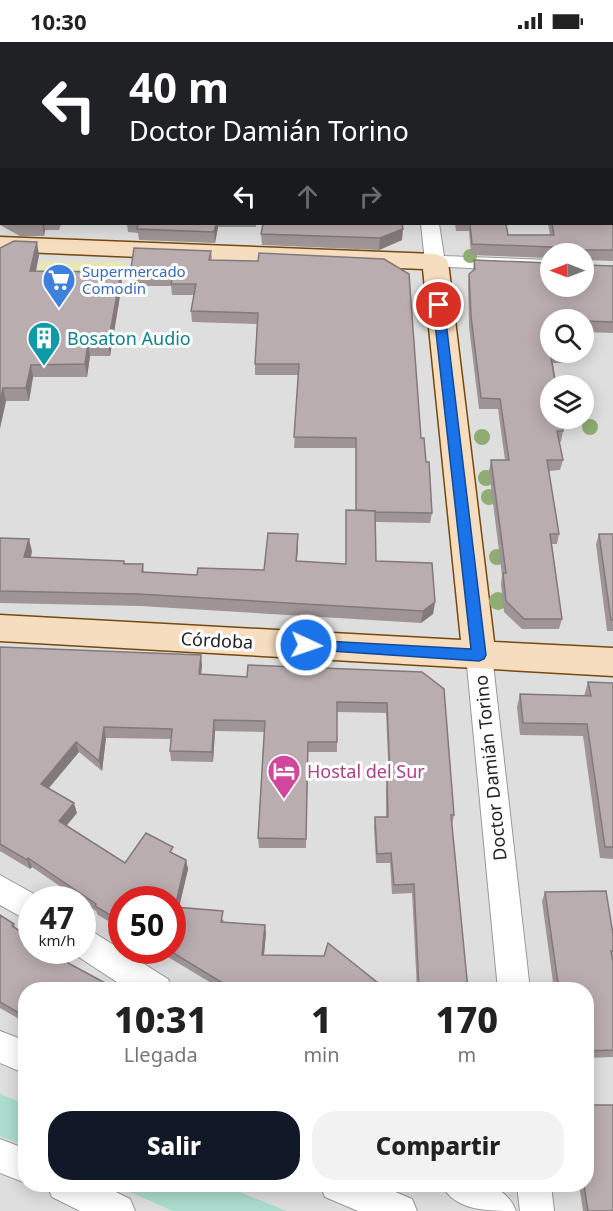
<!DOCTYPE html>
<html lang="es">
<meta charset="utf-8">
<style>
body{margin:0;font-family:"Noto Sans",sans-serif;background:#f2f2f2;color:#222;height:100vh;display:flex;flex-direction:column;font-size:22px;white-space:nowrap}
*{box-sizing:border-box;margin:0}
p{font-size:20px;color:#767676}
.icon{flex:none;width:33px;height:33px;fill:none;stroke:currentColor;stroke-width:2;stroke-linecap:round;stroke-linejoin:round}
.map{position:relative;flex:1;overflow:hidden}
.sheet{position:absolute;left:18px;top:940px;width:576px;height:210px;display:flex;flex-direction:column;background:#fff;border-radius:24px;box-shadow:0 3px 15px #0003}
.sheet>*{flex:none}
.top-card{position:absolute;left:0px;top:0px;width:614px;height:183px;box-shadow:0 3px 15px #0003;background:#202124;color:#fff;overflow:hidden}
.needle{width:39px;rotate:270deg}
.fabs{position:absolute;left:540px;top:201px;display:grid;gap:12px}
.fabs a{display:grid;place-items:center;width:54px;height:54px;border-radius:50%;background:#fff;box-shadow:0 3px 15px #0003;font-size:30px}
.speed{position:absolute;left:18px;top:844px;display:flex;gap:12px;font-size:30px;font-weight:700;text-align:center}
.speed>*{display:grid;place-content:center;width:78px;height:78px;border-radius:50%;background:#fff;box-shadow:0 3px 15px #0003;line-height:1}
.speed small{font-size:15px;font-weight:400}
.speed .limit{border:9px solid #d22;background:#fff;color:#111}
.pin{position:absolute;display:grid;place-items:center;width:51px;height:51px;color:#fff;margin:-26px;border:3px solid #fff;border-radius:50%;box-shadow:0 2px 6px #0007}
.me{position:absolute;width:66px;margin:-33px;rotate:93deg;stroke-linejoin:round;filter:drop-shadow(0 0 4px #0008)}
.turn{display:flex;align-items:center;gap:21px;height:126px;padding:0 30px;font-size:27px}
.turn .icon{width:78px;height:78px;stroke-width:2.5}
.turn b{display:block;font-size:42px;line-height:51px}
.lanes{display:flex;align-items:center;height:57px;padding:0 30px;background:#0003;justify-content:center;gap:30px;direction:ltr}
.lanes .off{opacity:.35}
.eta{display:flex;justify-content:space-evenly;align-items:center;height:102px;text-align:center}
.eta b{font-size:36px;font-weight:800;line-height:42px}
.action{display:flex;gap:12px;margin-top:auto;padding:12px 30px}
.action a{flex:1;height:69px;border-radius:24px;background:#111827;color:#fff;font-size:24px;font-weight:800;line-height:69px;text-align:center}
.action a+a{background:#f2f2f2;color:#222}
.status{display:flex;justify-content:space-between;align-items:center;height:42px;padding:0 30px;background:#fff;direction:ltr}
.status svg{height:16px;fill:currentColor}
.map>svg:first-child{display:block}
.residential{fill:#dfdede;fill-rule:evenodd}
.grass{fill:#e8e7b1}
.water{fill:#abdcce}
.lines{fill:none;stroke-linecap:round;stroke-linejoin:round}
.minor-casing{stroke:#989898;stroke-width:2}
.secondary-casing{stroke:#754a0b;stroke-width:3}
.minor{fill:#fff;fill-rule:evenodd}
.secondary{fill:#f7ddc0;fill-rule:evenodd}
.tree{fill:#8fad72}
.wall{fill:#a09596}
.shaded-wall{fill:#82797a}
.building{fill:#baadaf;stroke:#82797a;stroke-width:1.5}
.route{fill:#1a73e8;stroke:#114b97;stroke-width:1.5}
.labels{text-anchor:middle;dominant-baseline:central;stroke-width:6;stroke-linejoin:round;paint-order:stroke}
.far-shop-label{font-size:15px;fill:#366cbe;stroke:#fff;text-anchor:start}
.culture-label{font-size:18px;fill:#0d838f;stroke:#fff;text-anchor:start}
.street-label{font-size:18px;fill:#212121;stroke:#fff}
.hotel-label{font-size:18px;fill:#b23c85;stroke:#fff;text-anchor:start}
</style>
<div class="status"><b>10:30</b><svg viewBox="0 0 49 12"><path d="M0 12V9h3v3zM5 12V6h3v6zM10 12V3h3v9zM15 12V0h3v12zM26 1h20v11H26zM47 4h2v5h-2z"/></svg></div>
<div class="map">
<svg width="613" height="1169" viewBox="0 0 613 1169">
<rect width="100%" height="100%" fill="#f1e9e8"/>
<path class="residential" d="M0,0H613V1169H0ZM2,2H612V182H2ZM550,212H584V244H550ZM550,278H584V310H550ZM550,344H584V376H550ZM32,858H82V909H32ZM122,858H172V909H122ZM26,948H586V1143H26Z"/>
<path class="grass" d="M40,219L125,220L122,238L21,237L23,229L37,228Z"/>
<g class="water">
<path d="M0,1052L25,1062V1104L0,1094Z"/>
<path d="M114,1143H222L287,1169H173Z"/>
</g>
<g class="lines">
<g class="minor-casing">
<g id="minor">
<rect x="401" y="0" width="16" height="2"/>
<path d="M421,182H439L444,214L550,218V230L428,224L425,220Z"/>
<path d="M479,603L488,606L492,613L530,948H498L466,613L470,606Z"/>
<path d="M0,833L43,857L32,858V881L0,863Z"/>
<path d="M82,886L93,890L168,937L173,948H129L71,910L82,909Z"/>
<path d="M0,989L26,999V1032L0,1021Z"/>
<path d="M0,1097L26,1107V1141L0,1131Z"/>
<path d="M47,1143H102L130,1157L135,1169H80L52,1155Z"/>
<path d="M320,1143H379L412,1157L417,1169H358L325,1155Z"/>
<path d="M442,1143C472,1143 503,1136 516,1169C487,1169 455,1169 442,1143Z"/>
<path d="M517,1143H551L554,1169H520Z"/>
</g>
</g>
<g class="secondary-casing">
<g id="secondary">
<path d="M3,0H23L2,2Z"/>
<path d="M0,30H2L0,47Z"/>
<path d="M0,195L435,212L444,215L448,220L494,600L613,606V634L0,599V573L461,598L423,227L0,209Z"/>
</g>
</g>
<use href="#minor" class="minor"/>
<use href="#secondary" class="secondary"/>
</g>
<g class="tree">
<circle cx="470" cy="214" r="7"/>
<circle cx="590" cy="385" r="8"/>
<circle cx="482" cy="395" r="8"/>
<circle cx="486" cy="436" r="8"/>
<circle cx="489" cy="455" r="8"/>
<circle cx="497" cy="515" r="8"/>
<circle cx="498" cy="559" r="9"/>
</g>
<g class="wall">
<rect x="43" y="0" width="83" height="2"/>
<path d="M189,0H385V2H190Z"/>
<path d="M430,0H613V219L585,218V223L613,224V291L584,290V278H550L567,310L565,321H553L563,389L561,400H559L563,418L560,428L549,429L559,492L557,502H552L562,577L559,587H522L504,570L501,542L502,533L489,429L491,418H505L498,367H479L469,285L468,243L469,232L473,229L474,218L550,221L584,212H550V216L471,213L469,189H456L455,182H506L508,193H550L548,182H612V2H430Z"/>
<path d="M2,153V182H61L59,188H45L44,194H20L0,183V158Z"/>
<path d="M127,182H256V185H218L215,201L139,198L138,191L128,190Z"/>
<path d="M263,182L402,198L379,208L262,203L261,192Z"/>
<path d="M0,206L39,213L36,229L122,242L110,314H90L87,335H33L29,359H6L0,386Z"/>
<path d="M211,209L212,218L421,396L426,420L432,471L430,481L376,480V519L435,560L433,572L421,581L140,564L0,561V496L32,509L31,515L143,522L144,530L197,533L264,528L298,492L297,519L346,522L356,468V406H294L298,333H255V322L257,282L192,280L191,269L194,253H172L171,244H131L130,233Z"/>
<path d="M599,492H613V589H607L596,502Z"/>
<path d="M0,605L202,623L201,632L247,635L422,630L454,773L452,782L468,948H417L412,851L392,852L390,821H376L374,785L375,775H386V747L387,737H389L386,671L337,670V710H308L306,806H259L258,796L264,690L215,689L213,720L171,719L170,709L171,697L106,696L102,729L79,710L48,746L77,771L66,784L125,821L174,812L186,818L188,827L179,865L224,878L223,880L266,891L264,913L383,948H223L158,909H172L122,858V887L98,873L96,869L82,860V858H80L32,825L30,827L0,809Z"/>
<path d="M588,640L613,641V817L600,816L583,694L520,693L517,665L520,652L584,654Z"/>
<path d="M545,850L613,892V1015L586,1016V948H554L542,859Z"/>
<path d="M0,873L14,882L16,887L26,948V981L0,966Z"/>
<path d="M579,1143H586L613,1169H583Z"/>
</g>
<g class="shaded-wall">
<path d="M42,182H44L45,188L44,194Z"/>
<path d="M216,182H218V185L215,201L214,190Z"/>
<path d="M403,187L402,198L379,208L380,196Z"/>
<path d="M37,200L39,213L33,242L30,229Z"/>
<path d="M121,230L122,242L110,314L108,302Z"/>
<path d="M88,301L90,314L87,335L85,322Z"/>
<path d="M31,323L33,335L29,359L26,346Z"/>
<path d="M3,346L6,359L0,386V360Z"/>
<path d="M298,492V505L296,531V519Z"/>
<path d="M29,497L32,509L28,527L24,515Z"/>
<path d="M435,560L433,572L421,581L423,569Z"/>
<path d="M201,613L202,623L200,643L199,632Z"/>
<path d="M214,678L215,689L213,720L212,710Z"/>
<path d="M104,685L106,696L102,729L99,719Z"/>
<path d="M76,700L79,710L44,752L41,742Z"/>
<path d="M74,761L77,771L62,789L59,779Z"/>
<path d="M28,816L32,825L30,827L27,818Z"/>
<path d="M186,818L188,827L177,874L175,865Z"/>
<path d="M265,883L266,891L263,922L262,913Z"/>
</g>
<g class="building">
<path d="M43,0H111L110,2H43Z"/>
<rect x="202" y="0" width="98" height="2"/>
<rect x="352" y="0" width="33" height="2"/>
<rect x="432" y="0" width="55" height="2"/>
<path d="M537,0H613V100L612,96V2H538Z"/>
<path d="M612,107H613V208H585V223L613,224V280L584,279V278H550V310L556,344H550V376H561L563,389H557L563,418H547L559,492H550L562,577H524L506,559L503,531H506L491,418H509L500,357L481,356L471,274L469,232L475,227L474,218L550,221V244H584V212H554V207L552,205L472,202L470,182H506L508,193H554L552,182H612Z"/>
<path d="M2,153V174L0,173V158Z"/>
<path d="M138,182H216L214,190L137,187Z"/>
<path d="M263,182H402L403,187L380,196L261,192Z"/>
<path d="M14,199L37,200L30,229L121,230L108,302L88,301L85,322L31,323L26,346H3L0,360V206Z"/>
<path d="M134,206L211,209L209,218L258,219L259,211L384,217L409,232L421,396H424L426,420H429L432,471L375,470V469L356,468V396L294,395L299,322H255L258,271L191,269L196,242H171L173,233H130Z"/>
<path d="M346,468L375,469L376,519L432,521L435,560L423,569L138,552L0,549V496L29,497L24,515L124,519V522H143L142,530L197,533L198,526L264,528L268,491L298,492L296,519L346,522Z"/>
<path d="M599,492H613V578H611Z"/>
<path d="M0,605L201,613L199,632L247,635L248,623L422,630L444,647L454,773H451L468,948H419L414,842L394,843L391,811L377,812L375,775H388L387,737H390L387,661L337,660V700H308L306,797L258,796L265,679L214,678L212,710L170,709L172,687L104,685L99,719L76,700L41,742L74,761L59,779L125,821L146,791L173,805L170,810L186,818L175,865L223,869L221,880L265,883L262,913L324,914L328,901L383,945L381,948H234L170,909H172V858H122V880L95,864L96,862L28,816L27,818L0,802Z"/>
<path d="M588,640L613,641V805H605L587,682L523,681L520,652L591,654Z"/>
<path d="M606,849L613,892V909H611L613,920V1008L586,1009V948H559L545,850Z"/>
<path d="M0,873L14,882L12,884L32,897V909H46L118,948H26V975L0,960Z"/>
<path d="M586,1063H613V1169H588L584,1143H586Z"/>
</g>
<path class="route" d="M439,260L444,263L486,613L484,617L479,619L301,607L299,603L301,599L306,598L471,607L433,263Z"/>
<defs>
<g id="supermarket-pin" transform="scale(1.725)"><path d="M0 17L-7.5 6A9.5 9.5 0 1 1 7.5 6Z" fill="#3f7fe0" stroke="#fff"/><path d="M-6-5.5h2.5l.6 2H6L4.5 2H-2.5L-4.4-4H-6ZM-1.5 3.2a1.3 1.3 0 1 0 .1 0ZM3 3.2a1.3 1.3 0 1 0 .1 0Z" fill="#fff"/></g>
<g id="building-pin" transform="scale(1.725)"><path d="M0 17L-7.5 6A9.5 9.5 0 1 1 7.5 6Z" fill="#0f9aa8" stroke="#fff"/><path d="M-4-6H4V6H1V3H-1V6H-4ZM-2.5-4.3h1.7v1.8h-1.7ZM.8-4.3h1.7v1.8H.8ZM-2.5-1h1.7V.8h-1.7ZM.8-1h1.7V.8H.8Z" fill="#fff"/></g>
<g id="hotel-pin" transform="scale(1.725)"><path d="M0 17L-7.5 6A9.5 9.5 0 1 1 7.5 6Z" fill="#d1479c" stroke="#fff"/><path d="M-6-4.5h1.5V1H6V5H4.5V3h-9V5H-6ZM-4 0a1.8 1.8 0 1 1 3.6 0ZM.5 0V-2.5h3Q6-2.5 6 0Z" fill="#fff"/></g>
</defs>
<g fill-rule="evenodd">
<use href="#supermarket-pin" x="59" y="238"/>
<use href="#building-pin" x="44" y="296"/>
<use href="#hotel-pin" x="284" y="729"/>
</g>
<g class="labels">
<g class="far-shop-label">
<text x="82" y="229">Supermercado<tspan x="82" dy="17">Comodin</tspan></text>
</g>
<g class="culture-label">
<text x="67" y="296">Bosaton Audio</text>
</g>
<g class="street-label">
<text transform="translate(217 598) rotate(3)">Córdoba</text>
<text transform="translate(490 726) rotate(-96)">Doctor Damián Torino</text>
</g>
<g class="hotel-label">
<text x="307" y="729">Hostal del Sur</text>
</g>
</g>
</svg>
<div class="fabs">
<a><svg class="needle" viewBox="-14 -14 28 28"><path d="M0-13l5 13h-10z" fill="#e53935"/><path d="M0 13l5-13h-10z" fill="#767676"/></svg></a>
<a><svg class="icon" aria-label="search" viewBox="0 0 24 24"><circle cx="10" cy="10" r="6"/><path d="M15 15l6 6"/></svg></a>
<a><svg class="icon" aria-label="layers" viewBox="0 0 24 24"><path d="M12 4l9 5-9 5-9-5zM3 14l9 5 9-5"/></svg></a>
</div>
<div class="speed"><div>47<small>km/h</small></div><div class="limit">50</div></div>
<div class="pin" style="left:439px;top:263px;background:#d93025"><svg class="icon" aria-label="arrive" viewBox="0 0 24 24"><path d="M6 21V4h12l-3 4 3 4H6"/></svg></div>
<svg class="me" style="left:306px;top:603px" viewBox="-20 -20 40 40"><circle r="17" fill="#1a73e8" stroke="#fff" stroke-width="3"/><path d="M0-11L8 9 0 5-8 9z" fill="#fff"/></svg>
<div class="top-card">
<div class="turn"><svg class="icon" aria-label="left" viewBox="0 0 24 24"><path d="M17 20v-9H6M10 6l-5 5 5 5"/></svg><div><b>40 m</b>Doctor Damián Torino</div></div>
<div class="lanes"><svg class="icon" aria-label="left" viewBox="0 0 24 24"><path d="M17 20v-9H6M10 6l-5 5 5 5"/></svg><svg class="icon off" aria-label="ahead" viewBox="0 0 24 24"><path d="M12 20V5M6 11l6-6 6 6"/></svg><svg class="icon off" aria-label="right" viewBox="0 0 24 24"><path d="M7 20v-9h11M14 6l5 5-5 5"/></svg></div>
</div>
<section class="sheet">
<div class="eta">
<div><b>10:31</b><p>Llegada</p></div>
<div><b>1</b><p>min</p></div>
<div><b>170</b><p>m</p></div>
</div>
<div class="action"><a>Salir</a><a>Compartir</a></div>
</section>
</div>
